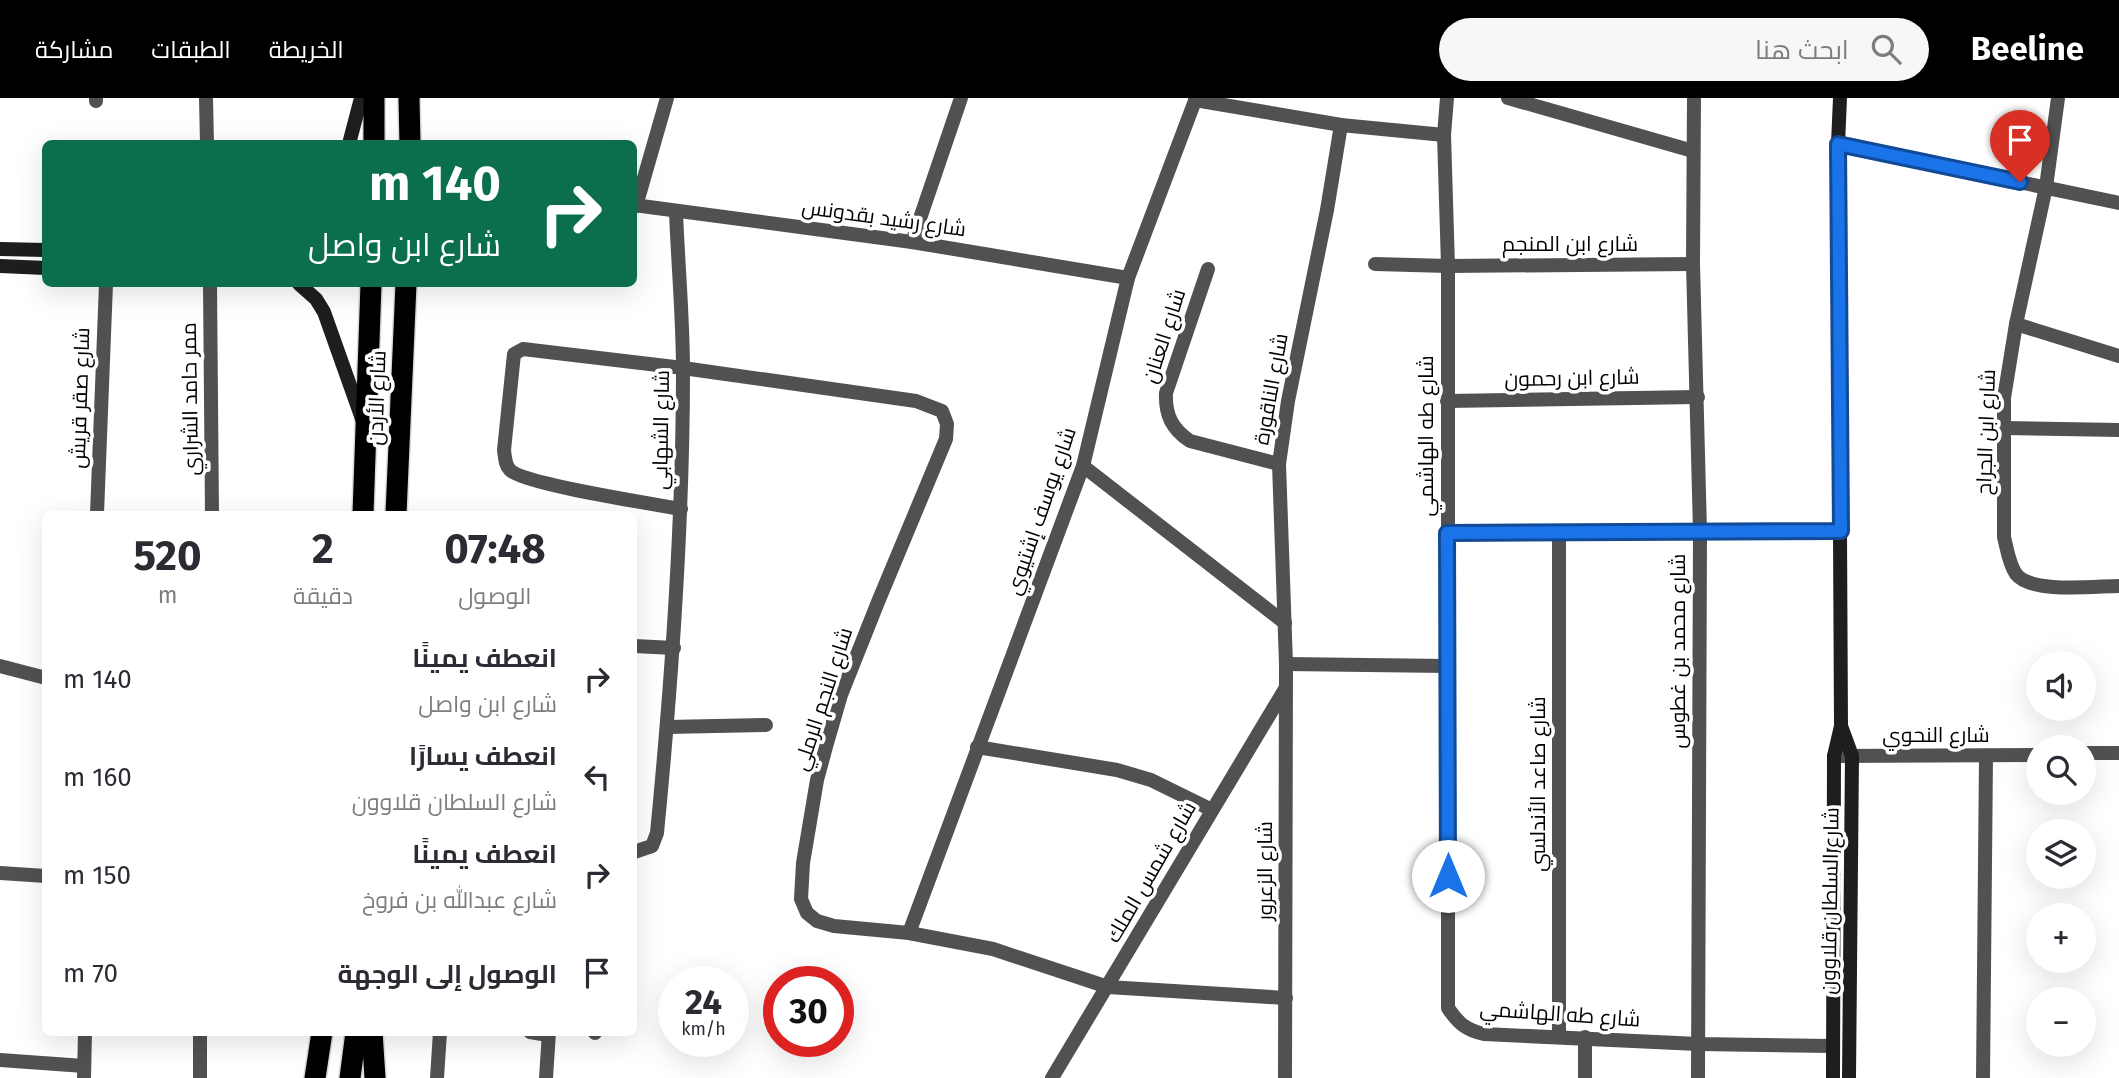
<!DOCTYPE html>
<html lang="ar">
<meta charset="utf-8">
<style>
body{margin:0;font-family:"Fira Sans",Cairo,sans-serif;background:#f7f7f7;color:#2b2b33;direction:rtl;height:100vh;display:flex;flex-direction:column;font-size:26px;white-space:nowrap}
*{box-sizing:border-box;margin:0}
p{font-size:23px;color:#7c7c81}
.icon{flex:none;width:38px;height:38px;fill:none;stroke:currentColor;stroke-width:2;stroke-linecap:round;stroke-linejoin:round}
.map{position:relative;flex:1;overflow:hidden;direction:ltr}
.sheet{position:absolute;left:42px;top:413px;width:595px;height:525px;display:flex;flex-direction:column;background:#fff;border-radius:10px;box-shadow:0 7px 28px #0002;direction:rtl}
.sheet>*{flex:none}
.top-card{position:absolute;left:42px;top:42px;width:595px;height:147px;border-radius:10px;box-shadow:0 7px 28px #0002;direction:rtl;background:#0b6e4f;color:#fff;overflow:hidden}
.tools{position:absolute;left:2026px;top:553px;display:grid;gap:14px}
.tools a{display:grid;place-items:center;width:70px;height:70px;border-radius:50%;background:#fff;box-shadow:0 7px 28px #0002;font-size:35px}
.speed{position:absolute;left:658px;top:868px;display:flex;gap:14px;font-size:35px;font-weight:700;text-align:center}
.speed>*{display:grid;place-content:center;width:91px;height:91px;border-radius:50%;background:#fff;box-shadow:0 7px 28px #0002;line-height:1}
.speed small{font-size:18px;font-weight:400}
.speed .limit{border:10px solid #d22;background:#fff;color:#111}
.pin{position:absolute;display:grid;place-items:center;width:60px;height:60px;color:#fff;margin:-72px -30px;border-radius:50% 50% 50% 0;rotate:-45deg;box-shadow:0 0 7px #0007}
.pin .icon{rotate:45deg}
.me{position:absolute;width:77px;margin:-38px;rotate:0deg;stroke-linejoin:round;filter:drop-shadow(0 0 5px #0008)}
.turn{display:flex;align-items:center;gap:24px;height:147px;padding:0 21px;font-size:32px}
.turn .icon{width:91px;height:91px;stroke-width:2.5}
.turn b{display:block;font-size:49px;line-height:60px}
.eta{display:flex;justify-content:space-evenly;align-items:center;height:119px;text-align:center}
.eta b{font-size:42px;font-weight:700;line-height:49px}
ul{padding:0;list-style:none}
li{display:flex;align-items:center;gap:21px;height:98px;padding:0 21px}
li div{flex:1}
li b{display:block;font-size:26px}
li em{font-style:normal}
header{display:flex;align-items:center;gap:42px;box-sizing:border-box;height:98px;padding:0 35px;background:#000;color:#fff}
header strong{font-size:33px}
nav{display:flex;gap:38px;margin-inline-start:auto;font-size:24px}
.search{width:490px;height:63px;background:#f7f7f7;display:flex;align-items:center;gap:18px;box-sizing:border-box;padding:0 24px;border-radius:38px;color:#7c7c81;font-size:26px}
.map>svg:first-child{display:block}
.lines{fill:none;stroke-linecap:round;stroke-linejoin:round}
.highway-casing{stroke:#dbdbdb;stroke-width:24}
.street{stroke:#515151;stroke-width:14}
.secondary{stroke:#1e1e1e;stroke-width:14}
.highway{stroke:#000;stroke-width:21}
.route-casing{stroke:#114b97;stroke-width:18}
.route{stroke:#1a73e8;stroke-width:12}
.labels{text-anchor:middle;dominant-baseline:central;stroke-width:7;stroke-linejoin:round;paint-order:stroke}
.street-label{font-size:21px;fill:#000;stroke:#fff}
</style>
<header>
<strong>Beeline</strong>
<div class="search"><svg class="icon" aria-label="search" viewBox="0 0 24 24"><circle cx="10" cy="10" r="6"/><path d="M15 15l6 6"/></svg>ابحث هنا</div>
<nav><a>الخريطة</a><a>الطبقات</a><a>مشاركة</a></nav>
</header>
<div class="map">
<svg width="2119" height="980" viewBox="0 0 2119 980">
<rect width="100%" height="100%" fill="#fff"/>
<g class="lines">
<g class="highway-casing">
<g id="highway">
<path d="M409,0L410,46"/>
<path d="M374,46V0"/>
<path d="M363,416L371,186"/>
<path d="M396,416L406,186"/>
<path d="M372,934L375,980"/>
<path d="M315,980L322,934"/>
<path d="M350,980L356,934"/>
</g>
</g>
<g class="street">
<path d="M96,0V3"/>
<path d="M206,0L207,46"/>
<path d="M1447,0L1444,37L1448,168V910C1458,925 1466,932 1484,936L1698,946L1833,948"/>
<path d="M1508,0L1693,53"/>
<path d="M1694,0L1693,166L1700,433L1698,980"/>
<path d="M2058,0L2046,89L2016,226L2004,300V439C2007,451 2009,466 2016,476C2031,496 2096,488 2119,488"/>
<path d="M1195,2L1341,27L1444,37"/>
<path d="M1838,46L2119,105"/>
<path d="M634,107L912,144L1128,180"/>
<path d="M636,108L667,0"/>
<path d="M912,144L961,0"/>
<path d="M1375,166L1448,168L1693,166"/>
<path d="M1208,171L1166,295C1165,317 1172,331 1190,343L1279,366"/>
<path d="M210,186L212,416"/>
<path d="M2016,226L2119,258"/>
<path d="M1447,303L1698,299"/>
<path d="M2003,330L2119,332"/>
<path d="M1083,368L1285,525"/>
<path d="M681,411C654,406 523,386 510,372C505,367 505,359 504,352L514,256L523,251L683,270L916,303L942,313L947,326L946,341L878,504L841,597L827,645L817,682L803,765L801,801L807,815L817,823L834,828L909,835L993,851L1108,889L1286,900"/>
<path d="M97,416L106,186"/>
<path d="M1447,435L1841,433"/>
<path d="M634,548L674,550"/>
<path d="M1286,566L1447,568"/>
<path d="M0,568L46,580"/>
<path d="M667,629L766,627"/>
<path d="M977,649L1117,672L1151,682L1212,712"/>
<path d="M2084,655H2119"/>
<path d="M1834,658L2039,657"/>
<path d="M634,754L652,748L657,735C672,581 683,428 683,273C683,220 678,167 676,114"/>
<path d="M0,775L46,778"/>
<path d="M909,835L1083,368L1128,180L1196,0"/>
<path d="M530,934L548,937"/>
<path d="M595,935V934"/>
<path d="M1559,939V434"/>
<path d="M0,962L84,968"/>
<path d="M84,980L85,934"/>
<path d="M200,980V934"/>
<path d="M437,980L440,934"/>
<path d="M546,980L549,934"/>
<path d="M1052,980L1285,591"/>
<path d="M1285,980L1286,566L1279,366L1288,303L1327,112L1341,27"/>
<path d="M1585,980V939"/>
<path d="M1983,980L1986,658"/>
</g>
<g class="secondary">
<path d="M349,46L361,0"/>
<path d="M0,151L46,152"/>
<path d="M0,168L46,170"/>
<path d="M299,186L316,201L324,214L362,321"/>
<path d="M1841,628L1852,658L1849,980"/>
<path d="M1833,980L1834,658L1841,628L1838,46L1840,0"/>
</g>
<use href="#highway" class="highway"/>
</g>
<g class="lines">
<g class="route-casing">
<path id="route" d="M1448,778L1447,435L1841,433L1838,46L2020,84"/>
</g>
<use href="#route" class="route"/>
</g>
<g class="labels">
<g class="street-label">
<text transform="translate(884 120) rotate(8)">شارع رشيد بقدونس</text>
<text x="1570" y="146">شارع ابن المنجم</text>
<text transform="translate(1164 238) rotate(-72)">شارع العنان</text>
<text transform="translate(1572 280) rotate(-1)">شارع ابن رحمون</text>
<text transform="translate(1271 291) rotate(-80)">شارع الناقورة</text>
<text transform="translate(80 300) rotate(-88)">شارع صقر قريش</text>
<text transform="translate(377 300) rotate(-88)">شارع الأردن</text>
<text transform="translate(190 301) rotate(-91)">ممر حامد الشراري</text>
<text transform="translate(661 332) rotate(-89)">شارع الشهابي</text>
<text transform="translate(1986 334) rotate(-88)">شارع ابن الجراح</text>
<text transform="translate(1426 338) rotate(-90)">شارع طه الهاشمي</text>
<text transform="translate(1041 413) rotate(-71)">شارع يوسف إشتيوي</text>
<text transform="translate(1678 553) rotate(-90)">شارع محمد بن غطوس</text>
<text transform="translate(823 601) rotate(-72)">شارع النجم الرملي</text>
<text x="1936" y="637">شارع النحوي</text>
<text transform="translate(1538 686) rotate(-90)">شارع صاعد الأندلسي</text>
<text transform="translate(1265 773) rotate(-90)">شارع الزعرور</text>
<text transform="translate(1151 774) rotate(-60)">شارع شمس الملك</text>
<text transform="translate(1830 803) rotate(-89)">شارع السلطان قلاوون</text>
<text transform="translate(1560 916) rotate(4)">شارع طه الهاشمي</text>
</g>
</g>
</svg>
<div class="tools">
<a><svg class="icon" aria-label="sound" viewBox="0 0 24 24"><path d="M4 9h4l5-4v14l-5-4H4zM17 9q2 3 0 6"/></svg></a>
<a><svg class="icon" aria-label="search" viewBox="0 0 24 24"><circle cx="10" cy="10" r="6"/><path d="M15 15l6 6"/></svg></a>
<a><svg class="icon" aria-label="layers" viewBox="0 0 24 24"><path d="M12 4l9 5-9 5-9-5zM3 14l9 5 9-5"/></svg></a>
<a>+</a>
<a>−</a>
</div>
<div class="speed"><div>24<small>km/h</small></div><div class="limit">30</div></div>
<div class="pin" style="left:2020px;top:84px;background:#d93025"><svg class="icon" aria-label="arrive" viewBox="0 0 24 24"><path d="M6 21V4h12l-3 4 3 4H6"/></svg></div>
<svg class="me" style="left:1448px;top:778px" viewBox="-20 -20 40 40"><circle r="19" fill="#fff"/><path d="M0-13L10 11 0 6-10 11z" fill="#1a73e8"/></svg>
<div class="top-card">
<div class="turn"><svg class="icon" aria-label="right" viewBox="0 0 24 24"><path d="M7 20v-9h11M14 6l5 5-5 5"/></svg><div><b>140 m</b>شارع ابن واصل</div></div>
</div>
<section class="sheet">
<div class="eta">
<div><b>07:48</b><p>الوصول</p></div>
<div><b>2</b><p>دقيقة</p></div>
<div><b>520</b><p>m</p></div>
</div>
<ul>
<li><svg class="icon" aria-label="right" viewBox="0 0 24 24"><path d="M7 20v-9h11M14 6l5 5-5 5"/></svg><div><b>انعطف يمينًا</b><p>شارع ابن واصل</p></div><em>140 m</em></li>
<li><svg class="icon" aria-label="left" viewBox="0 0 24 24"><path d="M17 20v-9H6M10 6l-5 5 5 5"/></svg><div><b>انعطف يسارًا</b><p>شارع السلطان قلاوون</p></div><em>160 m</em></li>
<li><svg class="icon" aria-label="right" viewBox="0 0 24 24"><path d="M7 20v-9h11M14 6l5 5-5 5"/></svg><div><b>انعطف يمينًا</b><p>شارع عبدالله بن فروخ</p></div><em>150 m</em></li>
<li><svg class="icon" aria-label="arrive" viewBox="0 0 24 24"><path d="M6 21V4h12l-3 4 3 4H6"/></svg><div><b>الوصول إلى الوجهة</b></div><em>70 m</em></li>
</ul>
</section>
</div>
